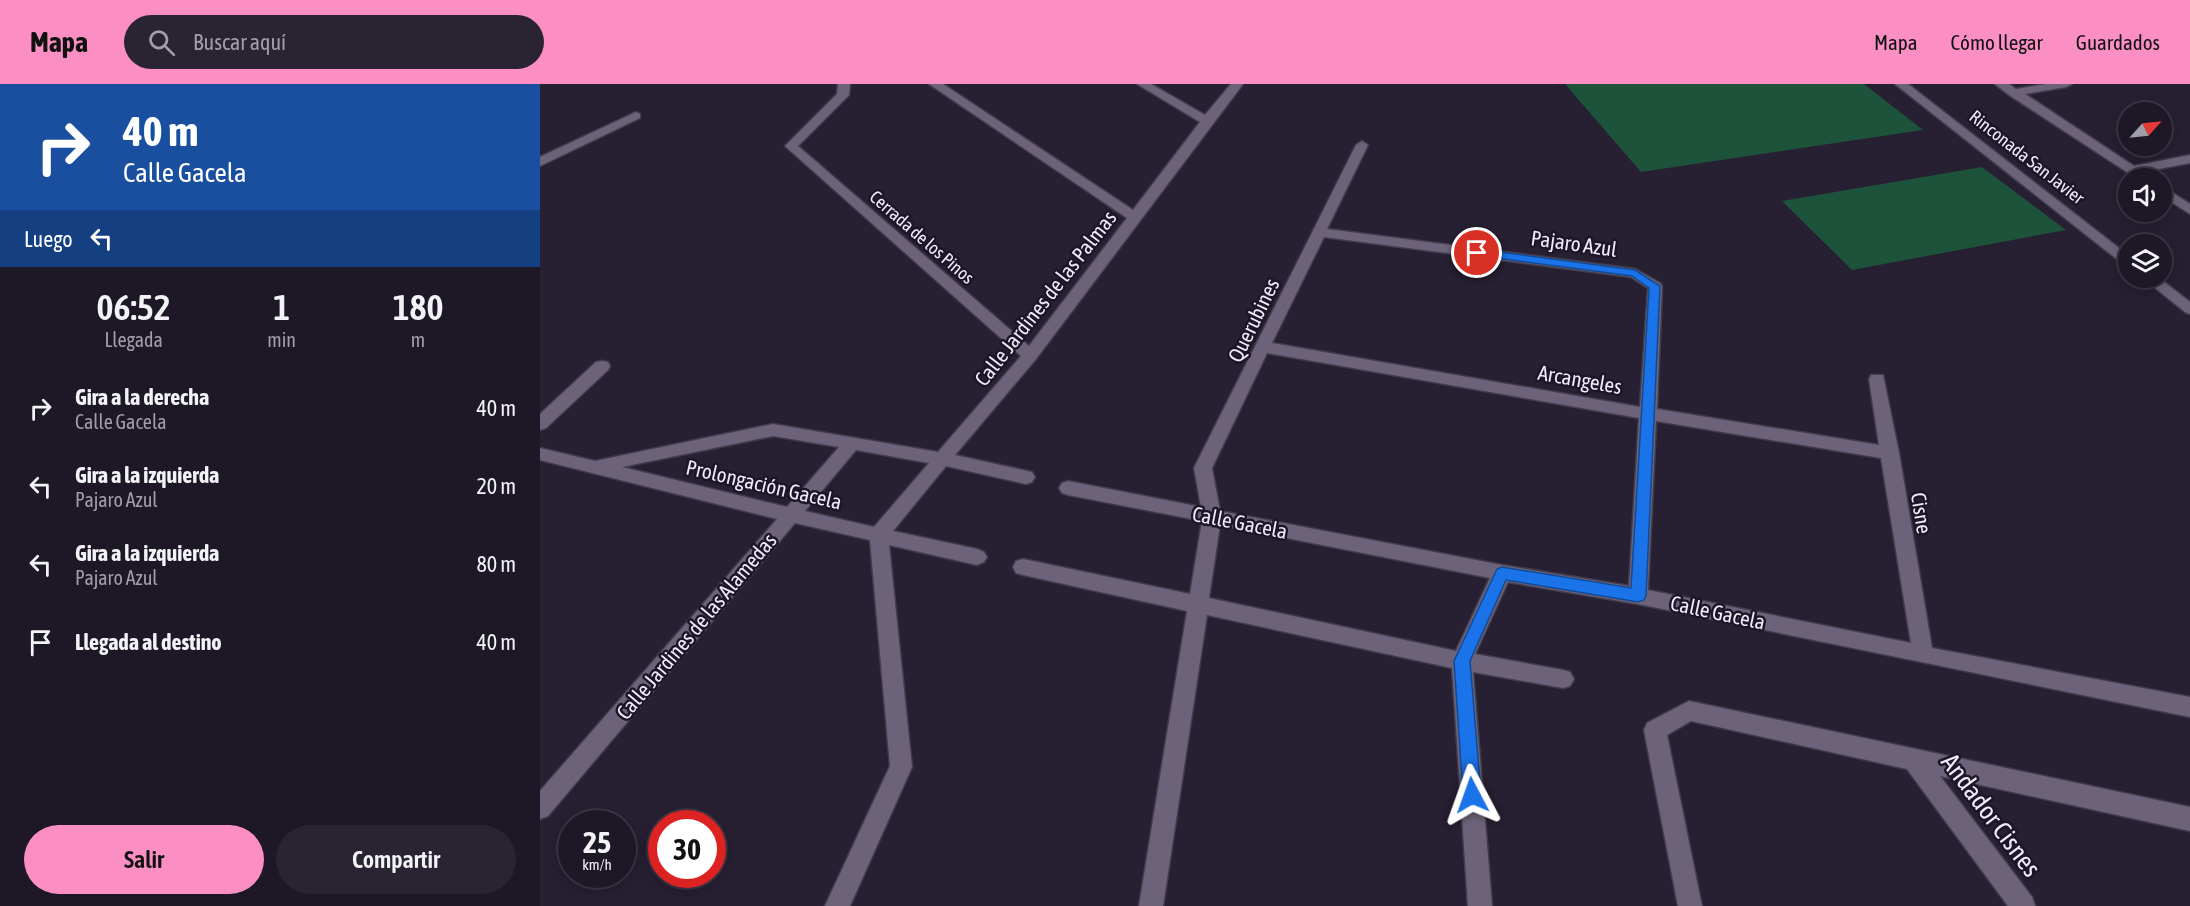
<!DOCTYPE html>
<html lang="es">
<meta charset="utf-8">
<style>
body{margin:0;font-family:"Asap Condensed",sans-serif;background:#2a2432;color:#f1f3f6;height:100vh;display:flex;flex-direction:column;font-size:22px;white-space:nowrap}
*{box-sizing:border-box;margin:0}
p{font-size:20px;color:#a09fa7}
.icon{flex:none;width:33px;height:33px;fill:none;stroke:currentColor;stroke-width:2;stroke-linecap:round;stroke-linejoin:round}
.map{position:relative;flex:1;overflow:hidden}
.drawer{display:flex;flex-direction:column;background:#1d1726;width:540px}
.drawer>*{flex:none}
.hud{background:#1a4fa0;color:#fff;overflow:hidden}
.needle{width:39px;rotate:63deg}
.fabs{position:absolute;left:1578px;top:18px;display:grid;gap:12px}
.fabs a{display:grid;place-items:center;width:54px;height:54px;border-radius:50%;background:#1d1726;box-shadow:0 3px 15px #0003,0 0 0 2px #3b3643;font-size:30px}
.speed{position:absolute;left:18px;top:726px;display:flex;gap:12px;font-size:30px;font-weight:700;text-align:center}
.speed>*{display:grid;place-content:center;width:78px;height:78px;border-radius:50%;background:#1d1726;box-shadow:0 3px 15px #0003,0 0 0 2px #3b3643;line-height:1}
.speed small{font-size:15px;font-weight:400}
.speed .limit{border:9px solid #d22;background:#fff;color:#111}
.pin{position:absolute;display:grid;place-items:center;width:51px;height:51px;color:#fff;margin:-26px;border:3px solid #fff;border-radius:50%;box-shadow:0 2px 6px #0007}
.me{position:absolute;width:66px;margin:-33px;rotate:356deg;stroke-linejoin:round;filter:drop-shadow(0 0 4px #0008)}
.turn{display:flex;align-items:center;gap:21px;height:126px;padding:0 24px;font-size:27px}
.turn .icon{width:78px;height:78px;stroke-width:2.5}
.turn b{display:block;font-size:42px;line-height:51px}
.then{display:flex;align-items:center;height:57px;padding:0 24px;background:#0003;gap:12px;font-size:22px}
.eta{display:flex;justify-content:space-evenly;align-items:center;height:102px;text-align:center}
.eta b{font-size:36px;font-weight:600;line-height:42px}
.button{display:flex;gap:12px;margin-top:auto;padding:12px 24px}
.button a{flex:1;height:69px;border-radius:36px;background:#fb8fc4;color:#111;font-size:24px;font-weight:600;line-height:69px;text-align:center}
.button a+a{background:#2a2432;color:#f1f3f6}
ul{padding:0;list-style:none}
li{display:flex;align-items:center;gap:18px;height:78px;padding:0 24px}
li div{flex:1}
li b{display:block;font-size:22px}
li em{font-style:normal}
header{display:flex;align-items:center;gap:36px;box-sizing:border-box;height:84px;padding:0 30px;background:#fb8fc4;color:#111}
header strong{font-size:28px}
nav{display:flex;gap:33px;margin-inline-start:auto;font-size:21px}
.search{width:420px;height:54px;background:#2a2432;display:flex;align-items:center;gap:15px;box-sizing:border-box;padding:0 21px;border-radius:33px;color:#a09fa7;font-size:22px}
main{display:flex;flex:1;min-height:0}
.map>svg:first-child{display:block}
.green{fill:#1d533a}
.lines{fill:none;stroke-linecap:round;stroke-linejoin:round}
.minor-casing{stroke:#413b4b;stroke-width:3}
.minor{fill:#6c637a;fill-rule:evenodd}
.route{fill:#1a73e8;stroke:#114b97;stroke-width:1.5}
.labels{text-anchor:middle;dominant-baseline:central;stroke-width:5;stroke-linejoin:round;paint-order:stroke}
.far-street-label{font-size:18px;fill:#f0ebf8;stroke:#1e1628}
.street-label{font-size:21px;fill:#f0ebf8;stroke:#1e1628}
.near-street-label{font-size:26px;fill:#f0ebf8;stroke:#1e1628}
</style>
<header>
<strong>Mapa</strong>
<div class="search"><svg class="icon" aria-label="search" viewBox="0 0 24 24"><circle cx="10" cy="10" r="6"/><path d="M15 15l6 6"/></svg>Buscar aquí</div>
<nav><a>Mapa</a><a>Cómo llegar</a><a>Guardados</a></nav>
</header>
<main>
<section class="drawer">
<div class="hud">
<div class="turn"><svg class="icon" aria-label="right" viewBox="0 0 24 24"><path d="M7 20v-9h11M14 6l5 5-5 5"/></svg><div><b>40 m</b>Calle Gacela</div></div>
<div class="then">Luego<svg class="icon" aria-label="left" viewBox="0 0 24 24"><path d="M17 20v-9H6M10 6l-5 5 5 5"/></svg></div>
</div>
<div class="eta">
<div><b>06:52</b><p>Llegada</p></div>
<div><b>1</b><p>min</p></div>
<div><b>180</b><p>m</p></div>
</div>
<ul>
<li><svg class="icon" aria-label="right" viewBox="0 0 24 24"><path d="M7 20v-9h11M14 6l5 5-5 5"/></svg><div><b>Gira a la derecha</b><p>Calle Gacela</p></div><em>40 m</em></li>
<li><svg class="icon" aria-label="left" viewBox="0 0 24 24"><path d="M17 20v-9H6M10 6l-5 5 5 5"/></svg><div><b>Gira a la izquierda</b><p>Pajaro Azul</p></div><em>20 m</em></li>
<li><svg class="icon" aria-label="left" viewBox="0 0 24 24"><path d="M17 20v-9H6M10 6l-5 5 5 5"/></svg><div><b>Gira a la izquierda</b><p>Pajaro Azul</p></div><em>80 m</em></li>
<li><svg class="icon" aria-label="arrive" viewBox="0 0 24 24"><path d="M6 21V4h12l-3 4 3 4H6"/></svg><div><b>Llegada al destino</b></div><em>40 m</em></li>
</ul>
<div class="button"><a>Salir</a><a>Compartir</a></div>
</section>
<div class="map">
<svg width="1650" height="822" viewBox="0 0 1650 822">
<rect width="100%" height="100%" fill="#271f32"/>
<g class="green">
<path d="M1025,0H1324L1383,46L1101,88Z"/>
<path d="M1442,83L1526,146L1312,186L1242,117Z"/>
</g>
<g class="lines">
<g class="minor-casing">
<g id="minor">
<path d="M298,0H310L309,11L258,62L489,262L587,134L389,0H403L593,126L660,38L597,0H611L665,31L691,0H703L496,275L415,371L492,388L495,393L492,398L486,400L406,382L353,447L437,465L444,468L447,473L444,478L437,481L349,461L372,683L310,822H285L350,682L330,456L255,439L8,732L0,735V707L237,435L0,376V364L55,377L233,340L398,368L481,272L245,62L297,10ZM233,352L299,363L247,423L82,383ZM316,366L389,379L334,443L265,427Z"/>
<path d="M1355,0H1368L1588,171V181L1583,180Z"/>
<path d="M1455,0H1469L1476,5L1506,0H1532L1526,3L1485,10L1594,82L1650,71V79L1603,88L1610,94H1596L1469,11Z"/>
<path d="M96,28L100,30V34L0,82V73Z"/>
<path d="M822,57L828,61L787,145L1095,185L1120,199L1122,202L1117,325L1339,361L1329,295L1331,291H1343L1359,369L1392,564L1650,613V633L1098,520L968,498L935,570L1023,586L1030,588L1034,595L1030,602L1023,604L933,588L952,822H928L912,584L667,531L623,822H599L647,527L483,491L476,489L473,483L476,477L483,475L650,510L662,437L528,411L522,409L519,404L522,399L528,397L661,423L654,384L816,61ZM784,153L1091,193L1108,204L1100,323L732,259ZM727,269L1099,334L1089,502L962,481L680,427L672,384ZM1116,337L1341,374L1371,559L1108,506ZM680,441L950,494L916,567L669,514Z"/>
<path d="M1622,102L1650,120V130L1622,112Z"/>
<path d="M1603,194H1619L1650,218V230L1645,228Z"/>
<path d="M62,277L68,278L70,282L68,286L6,344L0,346V330L56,278Z"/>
<path d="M1149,617L1650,723V747L1400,692L1492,813L1495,822H1468L1367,685L1151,637L1127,651L1162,822H1138L1104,646L1107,639Z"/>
</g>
</g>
<use href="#minor" class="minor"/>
</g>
<path class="route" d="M937,165L1095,186L1120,202L1106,512L1104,516L1098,518L966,496L930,577L941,711L938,717L932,719L926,717L923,711L914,577L957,485L962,483L1091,504L1109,204L1092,192L933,171L932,169Z"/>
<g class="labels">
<g class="far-street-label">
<text transform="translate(1487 73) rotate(38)">Rinconada San Javier</text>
<text transform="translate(382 153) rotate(41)">Cerrada de los Pinos</text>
</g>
<g class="street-label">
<text transform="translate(1034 159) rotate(8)">Pajaro Azul</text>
<text transform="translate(505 214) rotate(-52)">Calle Jardines de las Palmas</text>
<text transform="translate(713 236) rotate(-64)">Querubines</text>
<text transform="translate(1040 295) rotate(10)">Arcangeles</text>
<text transform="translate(224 400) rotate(13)">Prolongación Gacela</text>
<text transform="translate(1382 429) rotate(81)">Cisne</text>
<text transform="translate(700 438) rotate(11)">Calle Gacela</text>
<text transform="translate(1178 528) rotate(12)">Calle Gacela</text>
<text transform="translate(156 542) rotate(-50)">Calle Jardines de las Alamedas</text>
</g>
<g class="near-street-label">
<text transform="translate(1451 731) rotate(53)">Andador Cisnes</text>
</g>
</g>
</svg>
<div class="fabs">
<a><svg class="needle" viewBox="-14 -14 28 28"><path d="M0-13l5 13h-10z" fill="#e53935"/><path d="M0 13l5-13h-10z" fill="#a09fa7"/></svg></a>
<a><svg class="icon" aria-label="sound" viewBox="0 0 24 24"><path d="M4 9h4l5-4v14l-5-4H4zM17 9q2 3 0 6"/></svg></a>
<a><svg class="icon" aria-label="layers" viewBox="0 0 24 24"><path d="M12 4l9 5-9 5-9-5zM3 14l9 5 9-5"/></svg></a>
</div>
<div class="speed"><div>25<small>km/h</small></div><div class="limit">30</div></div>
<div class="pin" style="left:937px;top:169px;background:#d93025"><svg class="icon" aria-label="arrive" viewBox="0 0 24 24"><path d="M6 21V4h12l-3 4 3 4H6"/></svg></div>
<svg class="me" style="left:932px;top:711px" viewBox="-20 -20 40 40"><path d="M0-17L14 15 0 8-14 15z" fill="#1a73e8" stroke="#fff" stroke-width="4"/></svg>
</div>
</main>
